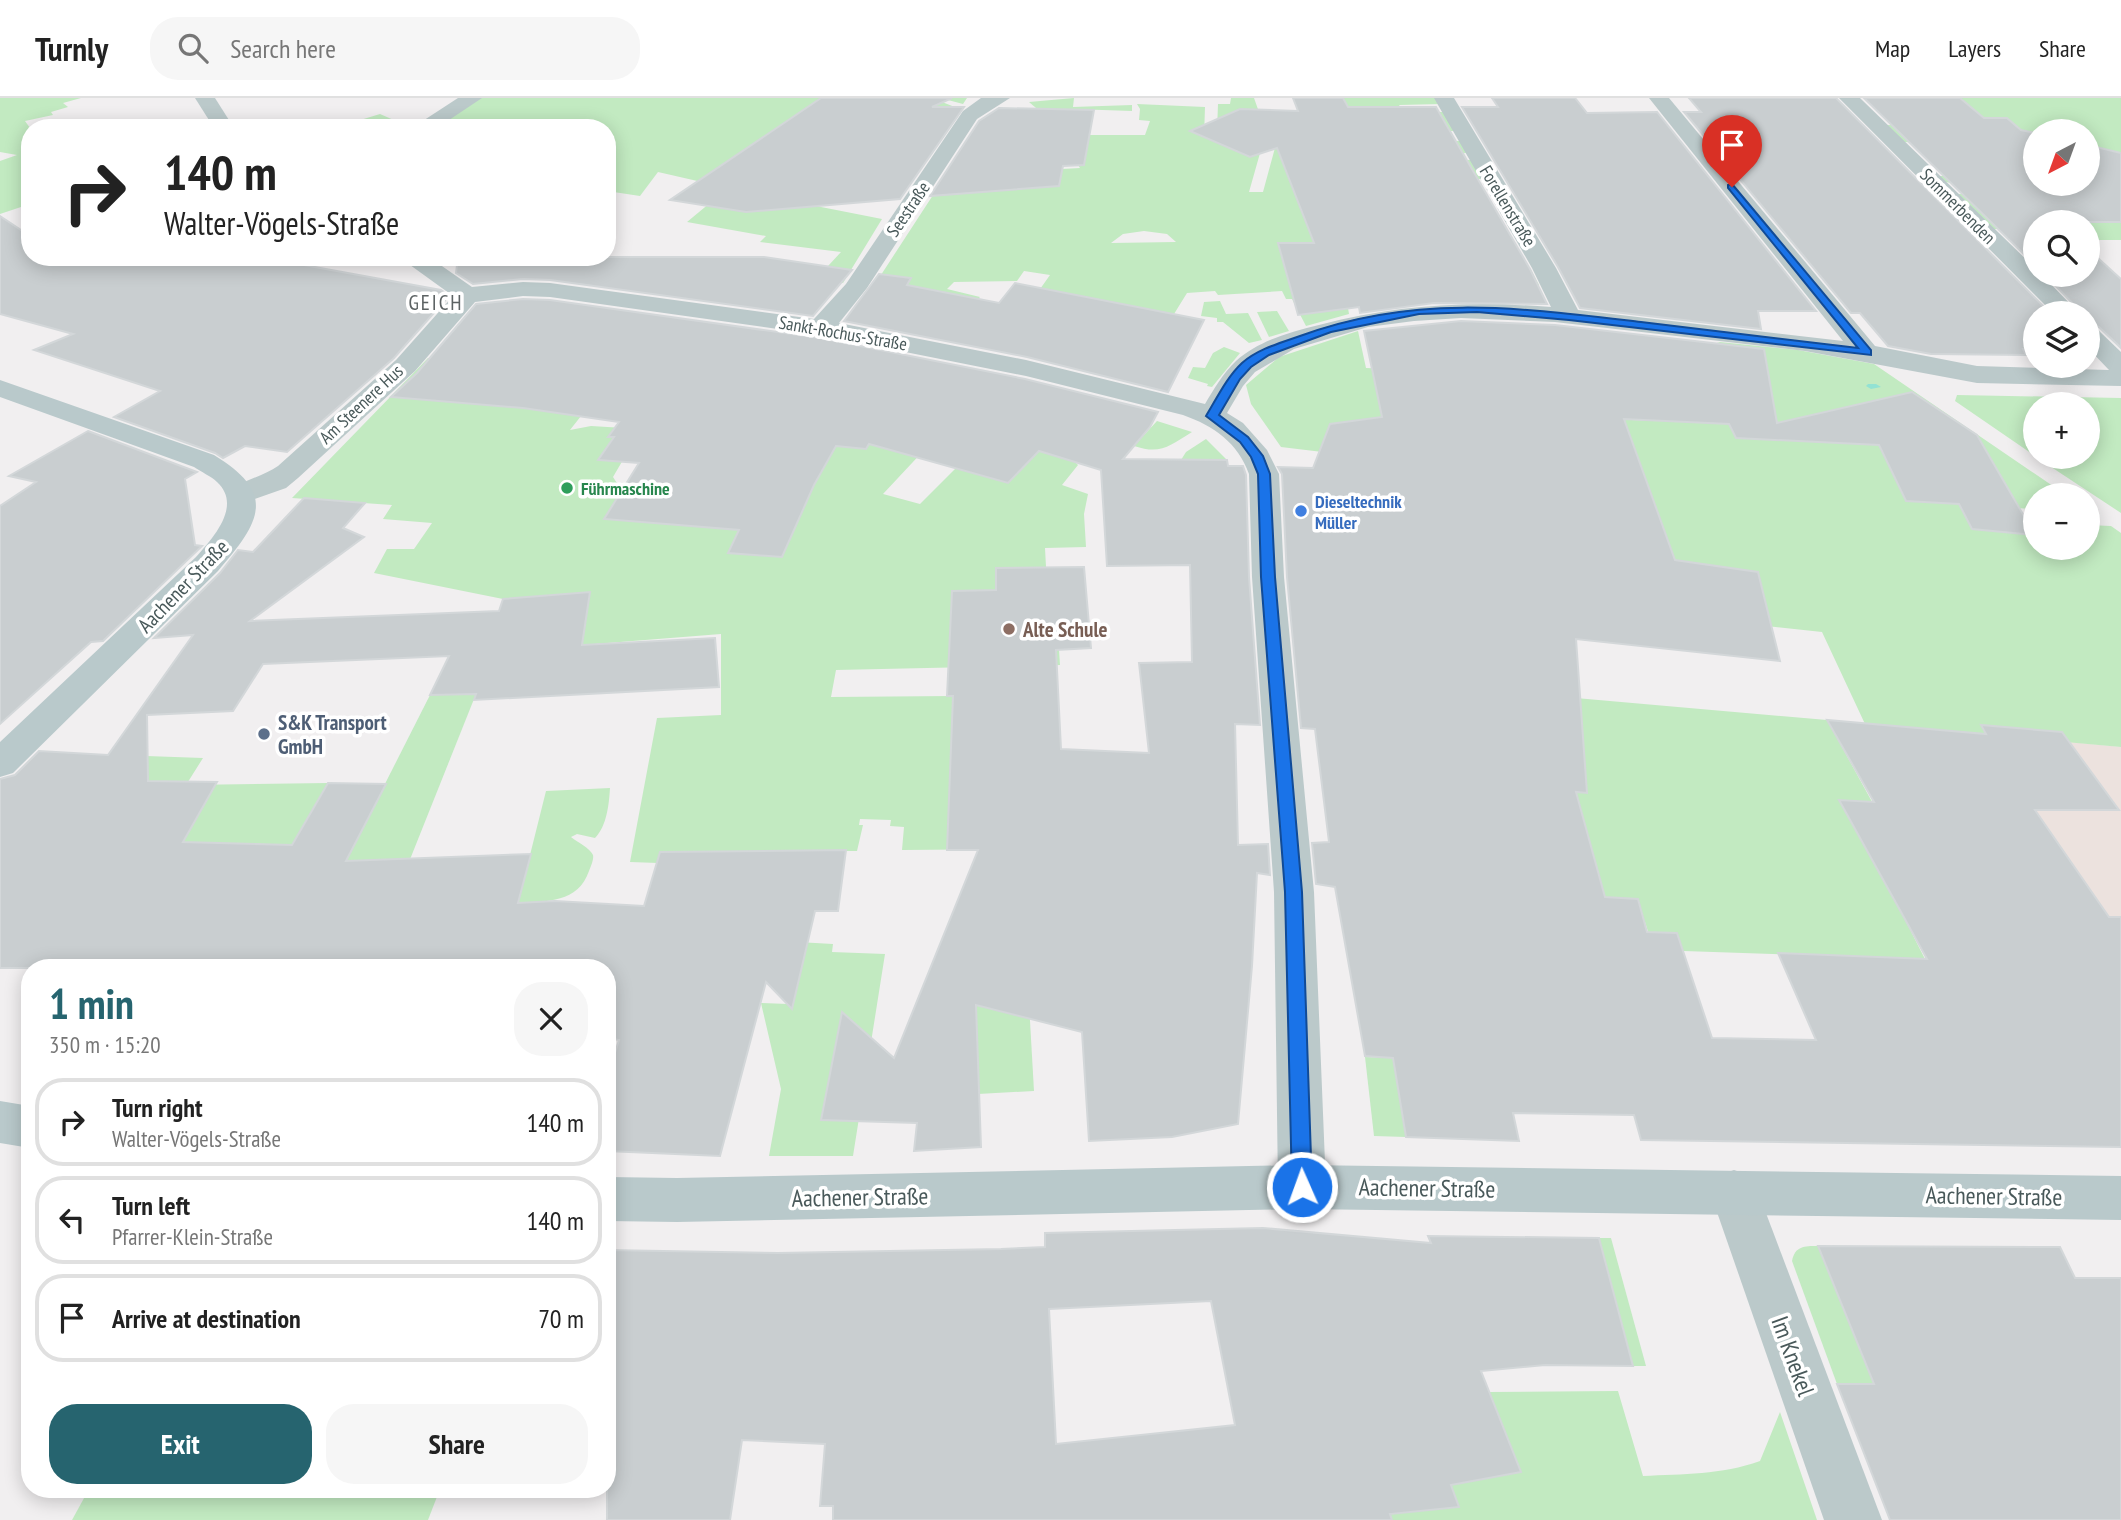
<!DOCTYPE html>
<meta charset="utf-8">
<style>
body{margin:0;font-family:"PT Sans Narrow",sans-serif;background:#f6f6f6;color:#222;height:100vh;display:flex;flex-direction:column;font-size:26px;white-space:nowrap}
*{box-sizing:border-box;margin:0}
p{font-size:23px;color:#767676}
.icon{flex:none;width:38px;height:38px;fill:none;stroke:currentColor;stroke-width:2;stroke-linecap:round;stroke-linejoin:round}
.map{position:relative;flex:1;overflow:hidden}
.panel{position:absolute;left:21px;top:861px;width:595px;height:539px;display:flex;flex-direction:column;background:#fff;border-radius:28px;box-shadow:0 4px 18px #0003}
.panel>*{flex:none}
.hud{position:absolute;left:21px;top:21px;width:595px;height:147px;border-radius:28px;box-shadow:0 4px 18px #0003;background:#fff;color:#222;overflow:hidden}
.needle{width:46px;rotate:221deg}
.controls{position:absolute;left:2023px;top:21px;display:grid;gap:14px}
.controls a{display:grid;place-items:center;width:77px;height:77px;border-radius:50%;background:#fff;box-shadow:0 4px 18px #0003;font-size:35px}
.pin{position:absolute;display:grid;place-items:center;width:60px;height:60px;color:#fff;margin:-72px -30px;border-radius:50% 50% 50% 0;rotate:-45deg;box-shadow:0 0 7px #0007}
.pin .icon{rotate:45deg}
.me{position:absolute;width:77px;margin:-38px;rotate:358deg;stroke-linejoin:round;filter:drop-shadow(0 0 5px #0008)}
.turn{display:flex;align-items:center;gap:24px;height:147px;padding:0 28px;font-size:32px}
.turn .icon{width:91px;height:91px;stroke-width:2.5}
.turn b{display:block;font-size:49px;line-height:60px}
.round{display:grid;place-items:center;flex:none;width:74px;height:74px;border-radius:28px;background:#f6f6f6}
.overview{display:flex;align-items:center;justify-content:space-between;height:119px;padding:0 28px}
h1{font-size:42px;font-weight:700;line-height:52px;color:#26646f}
.button{display:flex;gap:14px;margin-top:auto;padding:14px 28px}
.button a{flex:1;height:80px;border-radius:28px;background:#26646f;color:#fff;font-size:28px;font-weight:700;line-height:80px;text-align:center}
.button a+a{background:#f6f6f6;color:#222}
ul{padding:0;list-style:none}
li{display:flex;align-items:center;gap:21px;height:88px;margin:0 14px 10px;padding:0 14px;border:4px solid #e0e0e0;border-radius:28px}
li div{flex:1}
li b{display:block;font-size:26px}
li em{font-style:normal}
header{display:flex;align-items:center;gap:42px;box-sizing:border-box;height:98px;padding:0 35px;background:#fff;border-bottom:2px solid #e0e0e0}
header strong{font-size:33px}
nav{display:flex;gap:38px;margin-inline-start:auto;font-size:24px}
.search{width:490px;height:63px;background:#f6f6f6;display:flex;align-items:center;gap:18px;box-sizing:border-box;padding:0 24px;border-radius:28px;color:#767676;font-size:26px}
.map>svg:first-child{display:block}
.commercial{fill:#ece2de}
.green{fill:#c2eac1;fill-rule:evenodd}
.lines{fill:none;stroke-linecap:round;stroke-linejoin:round}
.stream{fill:#93e2d3;fill-rule:evenodd}
.building{fill:#c9ced0;stroke:#d3d7d9;stroke-width:2;fill-rule:evenodd}
.street{fill:#bbc9ca;fill-rule:evenodd}
.secondary{fill:#b9c9cb;fill-rule:evenodd}
.route{fill:#1a73e8;stroke:#114b97;stroke-width:2}
.leisure-dot{fill:#2e9e5b;stroke:#fff;stroke-width:2.5}
.shop-dot{fill:#3f7fe0;stroke:#fff;stroke-width:2.5}
.education-dot{fill:#8d6e63;stroke:#fff;stroke-width:2.5}
.service-dot{fill:#5c6f8a;stroke:#fff;stroke-width:2.5}
.labels{text-anchor:middle;dominant-baseline:central;stroke-width:7;stroke-linejoin:round;paint-order:stroke}
.far-street-label{font-size:18px;fill:#49595a;stroke:#fff}
.far-leisure-label{font-size:18px;font-weight:bold;fill:#27864d;stroke:#fff;text-anchor:start}
.far-shop-label{font-size:18px;font-weight:bold;fill:#366cbe;stroke:#fff;text-anchor:start}
.far-quarter-label{font-size:21px;letter-spacing:2px;fill:#5c6263;stroke:#fff}
.street-label{font-size:21px;fill:#49595a;stroke:#fff}
.education-label{font-size:21px;font-weight:bold;fill:#785e54;stroke:#fff;text-anchor:start}
.service-label{font-size:21px;font-weight:bold;fill:#4e5e75;stroke:#fff;text-anchor:start}
.near-street-label{font-size:24px;fill:#49595a;stroke:#fff}
</style>
<header>
<strong>Turnly</strong>
<div class="search"><svg class="icon" aria-label="search" viewBox="0 0 24 24"><circle cx="10" cy="10" r="6"/><path d="M15 15l6 6"/></svg>Search here</div>
<nav><a>Map</a><a>Layers</a><a>Share</a></nav>
</header>
<div class="map">
<svg width="2121" height="1422" viewBox="0 0 2121 1422">
<rect width="100%" height="100%" fill="#f1eff0"/>
<path class="commercial" d="M2070,644L2121,649V819H2109L2085,784L1963,712H2118Z"/>
<g class="green">
<path d="M0,0H81L63,5L68,9L51,14L53,17L25,23L30,30V106L0,116V63L17,57L0,54Z"/>
<path d="M478,0H967L963,6L948,2L942,4L960,11L816,108L882,121L843,185L816,181L841,154L760,144L766,138L687,124L728,90L658,74L640,98L607,93V30H427Z"/>
<path d="M1074,0L1073,9L1132,7V13L1073,11L1049,21L1029,4Z"/>
<path d="M1231,0H1254L1266,34L1249,94H1263L1279,35L1355,23L1343,0H1437L1441,6L1399,7L1404,14H1446L1457,33H1359L1427,43H1462L1469,54L1438,62H1474L1485,81L1373,82L1486,171L1531,172L1539,187L1347,204L1349,216L1306,228L1292,201H1286L1282,193L1218,197L1215,193L1187,195L1174,216L1062,194L1033,226L1006,239L1050,177L1024,173L1017,183L954,184L947,191L980,199L978,201L906,189L909,183L879,180L935,94L958,96L1059,88L1062,71L1080,70L1078,67L1063,68L1069,37H1145L1150,23L1139,22L1140,11L1137,6L1205,9L1204,39L1217,33L1218,6H1230ZM1144,133L1167,136L1176,144L1111,145L1123,136Z"/>
<path d="M1938,0H2121V142H2088V124L2016,121L2025,131H1989L1954,96H1977C1962,80 1948,90 1935,78H1973L2059,96L2048,86H2088V33H2035V52H1955L1946,45L1903,44L1884,27L2016,28L2007,20L1897,19Z"/>
<path d="M380,16L396,23L401,30H334Z"/>
<path d="M1220,203L1226,216L1248,215L1262,242L1249,245L1223,224H1217V220L1201,218L1204,204Z"/>
<path d="M1277,213L1289,233L1269,239L1257,214Z"/>
<path d="M1358,233L1366,270L1427,272L1373,276L1384,329L1339,356L1281,349L1251,306L1246,287L1279,259Z"/>
<path d="M1720,244L1798,252L1874,266L2066,397H2035V411L1976,408L1981,418L2035,423V450H2088V427L2111,428L2121,435V649L1865,626L1822,534L1574,507L1617,284L1632,322L1696,324L1694,252Z"/>
<path d="M1224,249L1240,255L1212,289L1207,288L1208,286L1188,280L1193,269L1205,270L1213,255Z"/>
<path d="M428,260L496,267L523,310L581,318L570,332L591,328L641,331L613,379L622,393L605,421L740,430L729,455L782,459L814,387L861,302L970,303L883,396L920,406L956,370L1028,343L1074,363L1078,367L1062,387L1088,396L1084,416L1086,449L1045,450L1046,469L996,470V492L957,554L1059,552L1060,567L836,572L831,599L953,598L950,684L1025,751L902,752L904,729L890,728L891,722L860,721L859,727H863L857,753H726L714,767L630,764L657,620L721,617V536L582,547L589,494L503,501L374,475L387,451H414L432,425L383,421L392,407L292,400Z"/>
<path d="M1957,297L2121,300V415L2036,359H2088V306H2035V358L1955,303Z"/>
<path d="M1157,323L1192,334C1169,348 1161,357 1134,348Z"/>
<path d="M1206,341L1227,362H1181L1186,354Z"/>
<path d="M476,596L387,819L318,818L430,597Z"/>
<path d="M1553,598L1827,622L1892,740L1900,812L1925,861L1654,852L1645,824L1612,823L1553,611Z"/>
<path d="M118,657L203,660L186,687L328,685L292,747L241,745L232,761L209,745L150,743Z"/>
<path d="M610,690C609,706 607,728 595,740L577,736L571,739C577,744 590,750 593,757C594,761 591,768 589,773C578,805 547,803 518,805L546,693Z"/>
<path d="M762,842L833,846L832,854L885,856L853,1058H769L781,991L761,905L788,906Z"/>
<path d="M1028,888L1034,993L978,996L975,906Z"/>
<path d="M1365,959L1393,960L1406,1039L1374,1038Z"/>
<path d="M1599,1140H1611L1646,1268H1633Z"/>
<path d="M1818,1148L1874,1286H1837L1792,1163C1795,1148 1804,1148 1818,1148Z"/>
<path d="M1618,1293L1643,1378C1683,1376 1721,1377 1760,1363L1780,1314L1817,1422H1392L1390,1416L1458,1409L1451,1387L1521,1374L1489,1294Z"/>
<path d="M89,1391H440L428,1422H72Z"/>
</g>
<g class="lines">
<path class="stream" d="M1868,286H1876L1881,289L1871,291L1866,288Z"/>
</g>
<g class="building">
<path d="M821,0H952L932,9H964L900,101L746,114L670,102Z"/>
<path d="M1293,0H1343L1348,9H1436L1530,171L1547,206L1434,205L1360,215L1359,209L1298,217L1278,145H1314L1277,50L1250,59L1190,33L1240,11L1298,13Z"/>
<path d="M1492,0H1575L1587,15L1657,14L1816,213H1758L1761,231L1580,210L1558,169L1462,9H1498Z"/>
<path d="M1689,0H1836L2050,215H2035V251H2023L2026,257L1931,256L1888,248L1860,215H1851L1684,14H1701Z"/>
<path d="M1864,0H1960L1984,20H2007L2021,32L2035,35V86H2088V47L2121,55V124H2035V167Z"/>
<path d="M999,10L1094,12L1084,67L1063,68L1059,88L930,98L979,23Z"/>
<path d="M0,118L30,138V159H260L441,192L449,198L394,260L287,354L245,348L223,360L215,355L114,319L160,293L34,252L73,236L0,216Z"/>
<path d="M2088,151L2121,181V250L2099,229L2088,226V215H2082L2045,177H2088Z"/>
<path d="M458,159H764L852,172L813,218L550,182L523,181L473,186L456,175Z"/>
<path d="M879,176L911,180L907,187L999,205L1015,185L1204,222L1168,294L1027,259L844,223Z"/>
<path d="M523,201L550,202L820,240L1025,281L1158,314L1150,329L1123,361L1227,362L1228,368H1243L1246,377L1249,479L1260,627L1235,626L1238,747L1268,746L1270,777L1257,775L1252,868L1238,1026L1172,1039L1089,1043L1082,934L976,907L981,1049L914,1053L917,1025L821,1022L842,914L894,960L978,752H947L953,598H947L952,493L996,492V470L1084,469L1091,550L1056,552L1061,651L1149,655L1139,565L1192,564L1190,467L1107,468L1101,372L1039,353L1008,385L869,346L866,351L836,348L814,387L782,459L728,455L739,432L604,421L639,365L598,362L614,339H608L619,324L523,310L391,299L417,275L476,206Z"/>
<path d="M1461,223L1555,227L1764,251L1777,325L1912,294L1977,337L2035,437L1972,431L1959,406L1906,403L1879,347L1736,340L1729,326L1624,321L1675,462L1758,474L1780,563L1576,541L1587,695L1576,694L1605,799L1638,801L1647,834L1677,835L1712,940L1816,942L1778,855L1927,861L1839,702L1874,704L1827,622L1986,636L1981,627L2062,634L2119,712H2035L2109,819H2121V1049L1641,1042L1634,1017L1513,1015L1519,1043L1406,1039L1393,960L1365,958L1335,789L1316,786L1312,745L1329,744L1315,631L1301,630L1287,479L1282,376L1278,369L1313,370L1330,326L1382,319L1364,233Z"/>
<path d="M88,333L197,374L185,381L195,447L202,448L103,543L91,544L0,626V408L36,384L9,378Z"/>
<path d="M304,400L365,405L343,430L364,439L250,523L499,513L503,501L590,494L582,547L715,540L719,589L474,602L476,596L430,597L449,558L263,566L233,613L147,617L148,683L217,684L183,744L292,747L328,685L386,686L346,763L531,756L518,805L555,803L644,808L660,754L846,752L838,813H815L792,911L766,884L720,1058L607,1053V980L619,942L607,940V870H0V681L15,677L39,653L108,657L193,537L154,540L220,475L238,452L253,454Z"/>
<path d="M1263,1130L1431,1145L1428,1138L1599,1140L1633,1268L1545,1267L1481,1273L1521,1374L1451,1387L1459,1409L1390,1416L1392,1422H833V1408H820L825,1346L742,1342L730,1422H607V1152L778,1155L1001,1151L1045,1149V1135ZM1211,1203L1235,1327L1056,1346L1049,1211Z"/>
<path d="M1818,1148L2060,1149L2075,1180H2121V1422H1890L1837,1286H1874Z"/>
</g>
<g class="lines">
<g class="street">
<path d="M195,0H215L234,30H214Z"/>
<path d="M458,0H482L437,30H412Z"/>
<path d="M981,0H1010L977,21L867,190L839,225L1026,262L1205,306C1214,291 1223,275 1236,263C1258,243 1290,234 1319,227C1399,206 1469,203 1551,209L1532,170L1434,0H1454L1556,170L1578,212L1843,243L1649,0H1669L1875,248L1977,268L2109,272L2088,250V228L2097,231L2121,254V288L1977,285L1805,253L1555,224L1461,220L1414,223L1368,229L1294,251L1255,274L1243,288L1227,315L1243,325L1267,352L1279,376L1284,479L1314,794L1326,1089L1319,1105L1302,1111L1285,1105L1278,1089L1274,794L1252,479L1249,376C1238,345 1214,328 1183,317L1026,278L820,237L550,199L523,198L475,204L415,273L298,380L286,390L252,402L241,405L230,402L226,396C233,385 263,379 278,368L396,262L453,198L399,159H429L472,189L523,184L550,185L814,221L846,186L963,13Z"/>
<path d="M1839,0H1860L2035,170V177H2042L2079,215H2053Z"/>
<path d="M1734,1072L1751,1078L1758,1094L1882,1422H1824L1710,1094L1717,1078Z"/>
</g>
<g class="secondary">
<path d="M0,282L214,357C278,396 260,424 218,473L13,675L0,679V644L196,459C212,441 243,408 217,384C211,378 201,374 194,369L0,299Z"/>
<path d="M0,1003L30,1008V1050L0,1045Z"/>
<path d="M1302,1067L2121,1078V1122L1302,1111L677,1124L607,1123V1079L677,1080Z"/>
</g>
</g>
<path class="route" d="M1732,86L1871,252V257L1569,222L1477,214L1419,216L1331,234L1269,257L1251,269L1240,281L1219,317L1248,339L1263,358L1270,376L1275,479L1302,794L1312,1089L1309,1095L1302,1098L1295,1095L1292,1089L1285,794L1261,479L1258,376L1251,359L1240,344L1206,318C1217,300 1227,279 1242,265C1258,251 1280,245 1300,238C1416,195 1522,210 1641,224C1714,233 1786,242 1858,250L1728,90V87Z"/>
<circle class="leisure-dot" cx="567" cy="390" r="7"/>
<circle class="shop-dot" cx="1301" cy="413" r="7"/>
<circle class="education-dot" cx="1009" cy="531" r="7"/>
<circle class="service-dot" cx="264" cy="636" r="7"/>
<g class="labels">
<g class="far-street-label">
<text transform="translate(1508 108) rotate(59)">Forellenstraße</text>
<text transform="translate(1958 108) rotate(45)">Sommerbenden</text>
<text transform="translate(908 111) rotate(-56)">Seestraße</text>
<text transform="translate(843 235) rotate(10)">Sankt-Rochus-Straße</text>
<text transform="translate(361 306) rotate(-43)">Am Steenere Hus</text>
</g>
<g class="far-leisure-label">
<text x="581" y="390">Führmaschine</text>
</g>
<g class="far-shop-label">
<text x="1315" y="403">Dieseltechnik<tspan x="1315" dy="21">Müller</tspan></text>
</g>
<g class="far-quarter-label">
<text x="436" y="204">GEICH</text>
</g>
<g class="street-label">
<text transform="translate(183 488) rotate(-46)">Aachener Straße</text>
</g>
<g class="education-label">
<text x="1023" y="531">Alte Schule</text>
</g>
<g class="service-label">
<text x="278" y="624">S&amp;K Transport<tspan x="278" dy="24">GmbH</tspan></text>
</g>
<g class="near-street-label">
<text transform="translate(1427 1090) rotate(1)">Aachener Straße</text>
<text transform="translate(1994 1098) rotate(1)">Aachener Straße</text>
<text transform="translate(860 1099) rotate(-1)">Aachener Straße</text>
<text transform="translate(1793 1258) rotate(70)">Im Knekel</text>
</g>
</g>
</svg>
<div class="controls">
<a><svg class="needle" viewBox="-14 -14 28 28"><path d="M0-13l5 13h-10z" fill="#e53935"/><path d="M0 13l5-13h-10z" fill="#767676"/></svg></a>
<a><svg class="icon" aria-label="search" viewBox="0 0 24 24"><circle cx="10" cy="10" r="6"/><path d="M15 15l6 6"/></svg></a>
<a><svg class="icon" aria-label="layers" viewBox="0 0 24 24"><path d="M12 4l9 5-9 5-9-5zM3 14l9 5 9-5"/></svg></a>
<a>+</a>
<a>−</a>
</div>
<div class="pin" style="left:1732px;top:89px;background:#d93025"><svg class="icon" aria-label="arrive" viewBox="0 0 24 24"><path d="M6 21V4h12l-3 4 3 4H6"/></svg></div>
<svg class="me" style="left:1302px;top:1089px" viewBox="-20 -20 40 40"><circle r="17" fill="#1a73e8" stroke="#fff" stroke-width="3"/><path d="M0-11L8 9 0 5-8 9z" fill="#fff"/></svg>
<div class="hud">
<div class="turn"><svg class="icon" aria-label="right" viewBox="0 0 24 24"><path d="M7 20v-9h11M14 6l5 5-5 5"/></svg><div><b>140 m</b>Walter-Vögels-Straße</div></div>
</div>
<section class="panel">
<div class="overview"><div><h1>1 min</h1><p>350 m · 15:20</p></div><a class="round"><svg class="icon" aria-label="close" viewBox="0 0 24 24"><path d="M6 6l12 12M18 6L6 18"/></svg></a></div>
<ul>
<li><svg class="icon" aria-label="right" viewBox="0 0 24 24"><path d="M7 20v-9h11M14 6l5 5-5 5"/></svg><div><b>Turn right</b><p>Walter-Vögels-Straße</p></div><em>140 m</em></li>
<li><svg class="icon" aria-label="left" viewBox="0 0 24 24"><path d="M17 20v-9H6M10 6l-5 5 5 5"/></svg><div><b>Turn left</b><p>Pfarrer-Klein-Straße</p></div><em>140 m</em></li>
<li><svg class="icon" aria-label="arrive" viewBox="0 0 24 24"><path d="M6 21V4h12l-3 4 3 4H6"/></svg><div><b>Arrive at destination</b></div><em>70 m</em></li>
</ul>
<div class="button"><a>Exit</a><a>Share</a></div>
</section>
</div>
